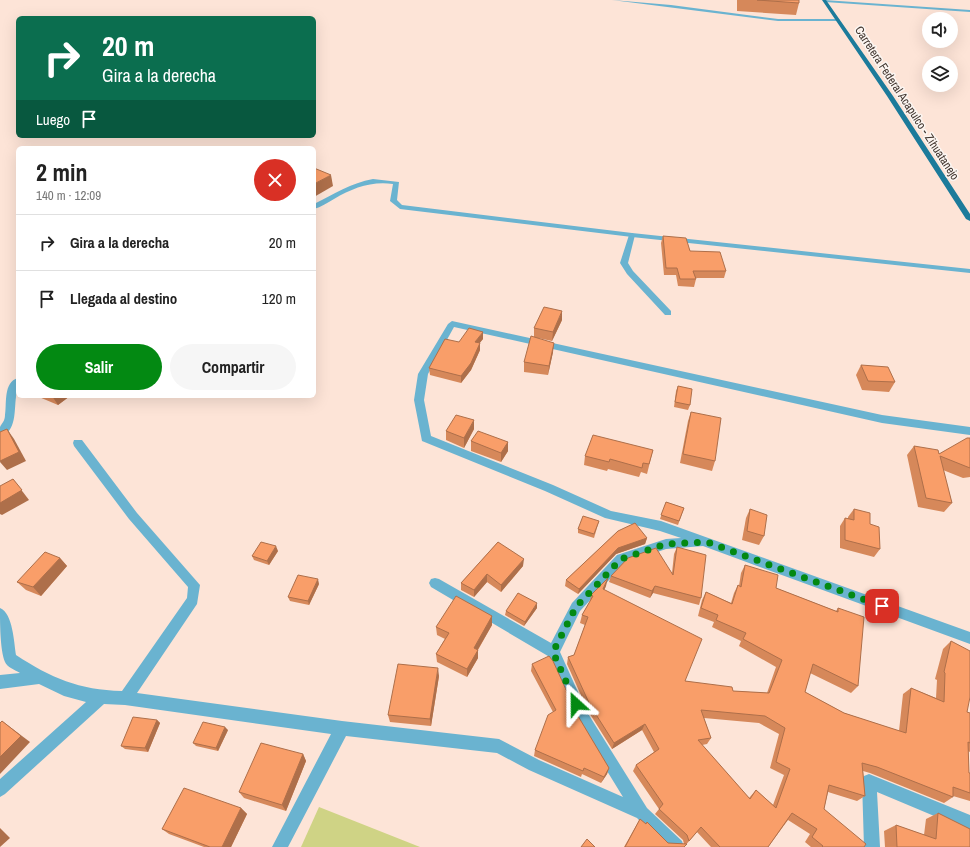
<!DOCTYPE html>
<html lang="es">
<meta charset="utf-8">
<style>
body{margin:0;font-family:"Archivo Narrow",sans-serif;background:#f6f6f6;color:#222;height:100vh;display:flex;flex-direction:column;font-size:15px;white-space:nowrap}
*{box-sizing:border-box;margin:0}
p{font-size:13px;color:#767676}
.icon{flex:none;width:22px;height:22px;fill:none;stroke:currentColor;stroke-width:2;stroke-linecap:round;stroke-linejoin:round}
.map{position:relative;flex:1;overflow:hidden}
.side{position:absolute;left:16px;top:146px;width:300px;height:252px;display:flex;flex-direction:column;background:#fff;border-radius:6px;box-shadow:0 4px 16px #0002}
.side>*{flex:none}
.guide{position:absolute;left:16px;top:16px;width:300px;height:122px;border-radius:6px;box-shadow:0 4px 16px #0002;background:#0b6e4f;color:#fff;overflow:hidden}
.fabs{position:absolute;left:922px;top:12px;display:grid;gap:8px}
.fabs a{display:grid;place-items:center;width:36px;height:36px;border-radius:50%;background:#fff;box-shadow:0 4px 16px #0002;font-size:20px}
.pin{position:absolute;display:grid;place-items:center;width:34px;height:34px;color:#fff;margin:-17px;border-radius:8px;box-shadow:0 2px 6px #0006}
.me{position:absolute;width:44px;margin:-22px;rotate:336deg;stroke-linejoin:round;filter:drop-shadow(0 0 3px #0008)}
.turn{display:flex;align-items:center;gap:14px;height:84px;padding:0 20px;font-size:18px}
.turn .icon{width:52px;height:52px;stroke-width:2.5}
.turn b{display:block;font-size:28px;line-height:34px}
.then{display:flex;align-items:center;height:38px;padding:0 20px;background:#0003;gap:8px;font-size:15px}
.round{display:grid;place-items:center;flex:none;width:42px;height:42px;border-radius:21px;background:#f6f6f6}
.head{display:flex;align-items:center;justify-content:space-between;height:68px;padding:0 20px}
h1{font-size:24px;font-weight:700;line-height:30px}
.primary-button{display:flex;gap:8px;margin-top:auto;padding:8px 20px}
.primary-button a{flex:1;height:46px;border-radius:24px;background:#038912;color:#fff;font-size:16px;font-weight:700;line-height:46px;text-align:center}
.primary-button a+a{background:#f6f6f6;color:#222}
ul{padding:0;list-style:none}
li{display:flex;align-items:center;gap:12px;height:56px;padding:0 20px;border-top:1px solid #e0e0e0}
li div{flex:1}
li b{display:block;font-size:15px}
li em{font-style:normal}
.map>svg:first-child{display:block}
.green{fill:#cfd385}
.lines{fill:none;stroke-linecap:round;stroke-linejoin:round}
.service{fill:#6ab3d0;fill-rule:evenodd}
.minor{fill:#6ab3d0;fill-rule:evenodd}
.primary{fill:#1c7b9b;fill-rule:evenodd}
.wall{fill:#d6885a;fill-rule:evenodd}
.shaded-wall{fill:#ae6f4a}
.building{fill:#f99e69;stroke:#ae6f4a;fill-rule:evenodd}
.route{stroke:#038912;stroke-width:7;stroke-dasharray:0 12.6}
.labels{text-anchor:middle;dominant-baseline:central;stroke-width:3;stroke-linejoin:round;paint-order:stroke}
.far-street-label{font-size:12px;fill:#42362f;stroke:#fcf6f2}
</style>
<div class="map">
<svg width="970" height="847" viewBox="0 0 970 847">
<rect width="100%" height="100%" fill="#fde4d7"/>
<path class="green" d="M319,807L420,847H301Z"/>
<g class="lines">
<g class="service">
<path d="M612,0L671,5L778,19H838L840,20L838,21H778Z"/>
<path d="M632,233L635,235L628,263L633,271L671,311V315H665L627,274L620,263L629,235Z"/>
</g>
<g class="minor">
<path d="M824,0L970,10V12L825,2L823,1Z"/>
<path d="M373,179L399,182L397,200L402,205L632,233L970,269V273L632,237L400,209L390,201L393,184C371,181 353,188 334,199C327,203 321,207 314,209V204C334,194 351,183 373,179Z"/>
<path d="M452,321L882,415L970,427V435L882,423L454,327L428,374L424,400L431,436L553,485L611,511L661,521L970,632V644L703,546L666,549L625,563L580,611L560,652L587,712L647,808L682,841L684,847H665L637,818L529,770L497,753L346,736L288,847H272L331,734L125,705L104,704L5,794L0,797V779L86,702L64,696L39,684L0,689V675L20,673C15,670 7,667 5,662C0,650 0,622 0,608C13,613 14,643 16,655C51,678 79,690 122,691L187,598L188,587L129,519L74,446L73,443L74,440H82L137,513L200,585L197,604L137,693L342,721L499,739L539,760L623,797L577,722L548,656L431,587L429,583L431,579L435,578L439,579L551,643L572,603L617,555L666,539L681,538L660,531L605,518L545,491L422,441L414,400L418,374L448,324Z"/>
<path d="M18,378C18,385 16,390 16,397C14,411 17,431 0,437C0,434 0,429 0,427C2,423 5,421 5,415C7,404 3,382 18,378Z"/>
<path d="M869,774L970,815V831L877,792L880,847H864L862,781L864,776Z"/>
</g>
<path class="primary" d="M822,0H826L893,96L970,214V221L966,219L887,96Z"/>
</g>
<g class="wall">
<path d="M737,0H799V3L796,15L737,11Z"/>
<path d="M663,236L726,271L724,278H695L696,279L694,287L678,286L676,275H664L661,243Z"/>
<path d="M562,320L552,341L538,338L553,352L548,375L524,372V362L534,337V328Z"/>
<path d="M483,339L479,343L480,350L471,370L461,383L430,375L429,368L459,342Z"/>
<path d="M861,365L895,382L889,392L862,390L856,375Z"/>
<path d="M678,386L690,405L688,410L674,407L676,391Z"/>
<path d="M38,396H70L58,405L39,397Z"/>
<path d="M691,412L715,461L712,471L680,463L688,421Z"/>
<path d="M474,429L464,448L446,440V431Z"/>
<path d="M970,438V477L963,478L943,470L952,503L944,512L918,507L907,455L914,446L939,454Z"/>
<path d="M471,441L508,442V451L501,462L471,451Z"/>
<path d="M653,450L647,474L641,472L639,477L608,469L607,471L584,465L585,456Z"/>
<path d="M666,502L684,508L678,525L660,519Z"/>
<path d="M750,509L764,536L759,545L742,540L746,518Z"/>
<path d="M854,509L870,524L880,549L874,557L840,548V526L845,518L848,519V517Z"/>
<path d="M599,521L594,538L578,533V529Z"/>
<path d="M618,531L647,538L645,544L616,554L578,594L565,586L566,580Z"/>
<path d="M498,542L523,566L501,592L487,582L474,597L461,590V583Z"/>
<path d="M677,547L701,598L699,605L653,593L650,598L609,582L611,576L672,573L674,554Z"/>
<path d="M278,551L269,565L254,560L252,556Z"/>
<path d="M60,558L67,566L41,596L26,590L17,582Z"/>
<path d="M745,565L776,588L836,611L838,608L858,686L851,693L810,673L805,692L844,713L899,731L903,694L911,688L936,698L937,680L935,679L943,649L951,641L967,712L970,713V752L968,751L969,773H970V801L953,796V797L944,803L870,773L863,771L865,796L857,801L828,792L824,809L864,847H811L805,842L810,834L788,820L768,847H711L697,832L684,847H624L640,819L668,843L684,844L683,840L655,814L659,809L633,771L636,765L654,752L642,730L612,749L588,711L567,664L568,657L574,655L585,625L580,623L582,615L590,601L591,595L606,586L604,590L685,681L733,691L767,693L776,667L739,646L741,641L712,627L714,622L698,616L702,600L706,592L731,603L734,593L738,585L739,586L741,573ZM704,718L759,723L779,734L770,768L784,775L773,805L756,790L749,798L702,745L707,744L711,738Z"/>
<path d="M319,584L309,605L290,601L288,597Z"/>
<path d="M537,608L524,626L505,615L506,611Z"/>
<path d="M492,616V625L478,650V658L467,677L437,662L436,654L445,639L437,635L436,627Z"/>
<path d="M532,664L578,716L609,768L607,774L601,783L582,774L581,777L534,756L535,750L553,712L531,671Z"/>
<path d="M439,676L431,726L390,722L388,715Z"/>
<path d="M157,720L160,723L148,752L125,749L121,746Z"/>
<path d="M228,730L218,751L196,746L193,743Z"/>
<path d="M303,754L306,761L286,811L244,798L239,792Z"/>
<path d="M241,808L247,814L231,847H204L169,834L162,829Z"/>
<path d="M938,813L970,847H885L884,831L896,825L924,835L926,819Z"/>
</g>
<g class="shaded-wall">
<path d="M331,175L333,186L314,197V184Z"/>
<path d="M562,311V320L552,341L553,332Z"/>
<path d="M483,332V339L475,349V342Z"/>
<path d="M480,343V350L471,370L461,383V376Z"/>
<path d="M554,343L553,352L548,375L549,366Z"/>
<path d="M52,396H70L58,405Z"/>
<path d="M474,420V429L464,448V438Z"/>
<path d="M7,429L14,439L26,461L7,470L0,462Z"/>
<path d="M508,442V451L501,462V453Z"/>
<path d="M13,479L29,500L2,515L0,514V503Z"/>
<path d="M647,538L645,544L616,554L578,594L579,589L618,548Z"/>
<path d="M276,546L278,551L269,565L267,561Z"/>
<path d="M60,558L67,566L41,596L33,587Z"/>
<path d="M524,559L523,566L501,592V585Z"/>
<path d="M487,574V582L474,597V590Z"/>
<path d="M608,578L606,586L601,597L603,589Z"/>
<path d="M318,579L319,584L309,605L308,601Z"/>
<path d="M655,586L653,593L650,598L652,591Z"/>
<path d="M537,603V608L524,626L525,622Z"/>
<path d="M492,616V625L474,656V648Z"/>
<path d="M478,650V658L467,677V669Z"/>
<path d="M438,668L439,676L431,726L430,719Z"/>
<path d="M157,720L160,723L148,752L145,748Z"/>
<path d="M2,721L30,742L0,774V757Z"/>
<path d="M645,724L642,730L612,749L614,743Z"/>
<path d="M225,727L228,730L218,751L216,748Z"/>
<path d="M303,754L306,761L286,811L282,805Z"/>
<path d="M609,768L607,774L601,783L604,777Z"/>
<path d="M241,808L247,814L231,847H222Z"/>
<path d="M0,828L10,838L0,847Z"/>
</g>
<g class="building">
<path d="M757,0H799V3Z"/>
<path d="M314,168L331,175L314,184Z"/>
<path d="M663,236L686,238L690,251L720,252L726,271H693L696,279H680L677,268H666Z"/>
<path d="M544,307L562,311L553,332L534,328Z"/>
<path d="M469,328L483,332L475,342L480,343L471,363L461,376L429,368L445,339L459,342Z"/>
<path d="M531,336L554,343L549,366L524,362Z"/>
<path d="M861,365L888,367L895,382L868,381Z"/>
<path d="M678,386L692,389L690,405L675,402Z"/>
<path d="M691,412L721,418L715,461L683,454Z"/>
<path d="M456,415L474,420L464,438L446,431Z"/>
<path d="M7,429L19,452L0,461V432Z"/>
<path d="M478,431L508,442L501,453L471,441Z"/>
<path d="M593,435L653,450L649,464L643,463L642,468L610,459L609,462L585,456Z"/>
<path d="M967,438H970V468L940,456L952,503L926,498L914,446L938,450L939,454Z"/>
<path d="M13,479L22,490L0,503V486Z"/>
<path d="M666,502L684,508L679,521L661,515Z"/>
<path d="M750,509L767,515L764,536L747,531Z"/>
<path d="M854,509L870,513V524L879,527L880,549L845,540V518L854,520Z"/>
<path d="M583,516L599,521L594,534L578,529Z"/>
<path d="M635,523L647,538L618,548L579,589L566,580L618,531Z"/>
<path d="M261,542L276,546L267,561L252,556Z"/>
<path d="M498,542L524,559L501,585L487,574L474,590L461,583Z"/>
<path d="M677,547L706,555L701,598L655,586L652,591L611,576L628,558L656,548L673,575Z"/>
<path d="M45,552L60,558L33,587L17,582Z"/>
<path d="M745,565L778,575L776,588L838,612V608L864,617L858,686L813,664L805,692L844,713L906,733L911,688L944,702L945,673L944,672L951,641L970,651V697L967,712L970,713V743L968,742L969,773H970V793L953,787V797L877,767L862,763L865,796L829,785L824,809L866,844L864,847H822L823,846L812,837L817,829L792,813L768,847H720L701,827L689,841L687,835L659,809L663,804L636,765L659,749L645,724L614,743L590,705L568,657L574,655L588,617L582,615L593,596L591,595L608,578L603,589L702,639L685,681L732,687L733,691L769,693L782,660L743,639L746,633L716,620L718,615L701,608L706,592L732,604L738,585L741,587ZM701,710L765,716L785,728L776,762L790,769L776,808L756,790L750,799L698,740L711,738Z"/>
<path d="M298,575L318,579L308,601L288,597Z"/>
<path d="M518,593L537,603L525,622L506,611Z"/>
<path d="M456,596L492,616L474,648L478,650L467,669L436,654L449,633L436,627Z"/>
<path d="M549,656L553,661L578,716L609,768L604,777L584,768L583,771L535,750L548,715L556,710L532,664Z"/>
<path d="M398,664L438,668L430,719L388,715Z"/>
<path d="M133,717L157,720L145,748L121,746Z"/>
<path d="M2,721L21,736L0,757V723Z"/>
<path d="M203,722L225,727L216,748L193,743Z"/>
<path d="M261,743L303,754L282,805L239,792Z"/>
<path d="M184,788L241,808L222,847H210L162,829Z"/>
<path d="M938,813L970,829V847H897L896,825L936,839Z"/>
<path d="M640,819L646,824L647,822L668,843L687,844L684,847H625Z"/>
<path d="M587,839L595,847H581Z"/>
</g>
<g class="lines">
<path class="route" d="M576,704L553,652L576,607L621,559L666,544L707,542L882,606"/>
</g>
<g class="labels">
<g class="far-street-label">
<text transform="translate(907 103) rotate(57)">Carretera Federal Acapulco - Zihuatanejo</text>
</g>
</g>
</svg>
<div class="fabs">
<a><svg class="icon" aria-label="sound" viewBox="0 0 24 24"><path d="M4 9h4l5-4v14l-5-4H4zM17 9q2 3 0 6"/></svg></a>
<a><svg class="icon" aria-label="layers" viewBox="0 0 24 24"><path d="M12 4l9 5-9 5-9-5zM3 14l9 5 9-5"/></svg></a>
</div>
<div class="pin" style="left:882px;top:606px;background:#d93025"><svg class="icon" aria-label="arrive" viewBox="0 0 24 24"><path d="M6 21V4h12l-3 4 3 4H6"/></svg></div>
<svg class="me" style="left:576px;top:704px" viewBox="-20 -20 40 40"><path d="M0-17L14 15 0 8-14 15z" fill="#038912" stroke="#fff" stroke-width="4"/></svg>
<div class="guide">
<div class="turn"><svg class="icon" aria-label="right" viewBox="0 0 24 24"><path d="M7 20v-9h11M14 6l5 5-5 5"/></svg><div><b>20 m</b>Gira a la derecha</div></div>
<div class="then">Luego<svg class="icon" aria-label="arrive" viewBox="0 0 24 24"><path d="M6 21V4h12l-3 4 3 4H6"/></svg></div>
</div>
<section class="side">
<div class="head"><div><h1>2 min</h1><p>140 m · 12:09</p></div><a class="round" style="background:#d93025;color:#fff"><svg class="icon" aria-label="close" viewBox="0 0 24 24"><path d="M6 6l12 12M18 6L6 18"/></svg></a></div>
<ul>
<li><svg class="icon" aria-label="right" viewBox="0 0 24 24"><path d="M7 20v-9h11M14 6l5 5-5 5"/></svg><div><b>Gira a la derecha</b></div><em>20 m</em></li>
<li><svg class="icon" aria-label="arrive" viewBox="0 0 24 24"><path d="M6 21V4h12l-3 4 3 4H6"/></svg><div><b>Llegada al destino</b></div><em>120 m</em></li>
</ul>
<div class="primary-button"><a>Salir</a><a>Compartir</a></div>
</section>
</div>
